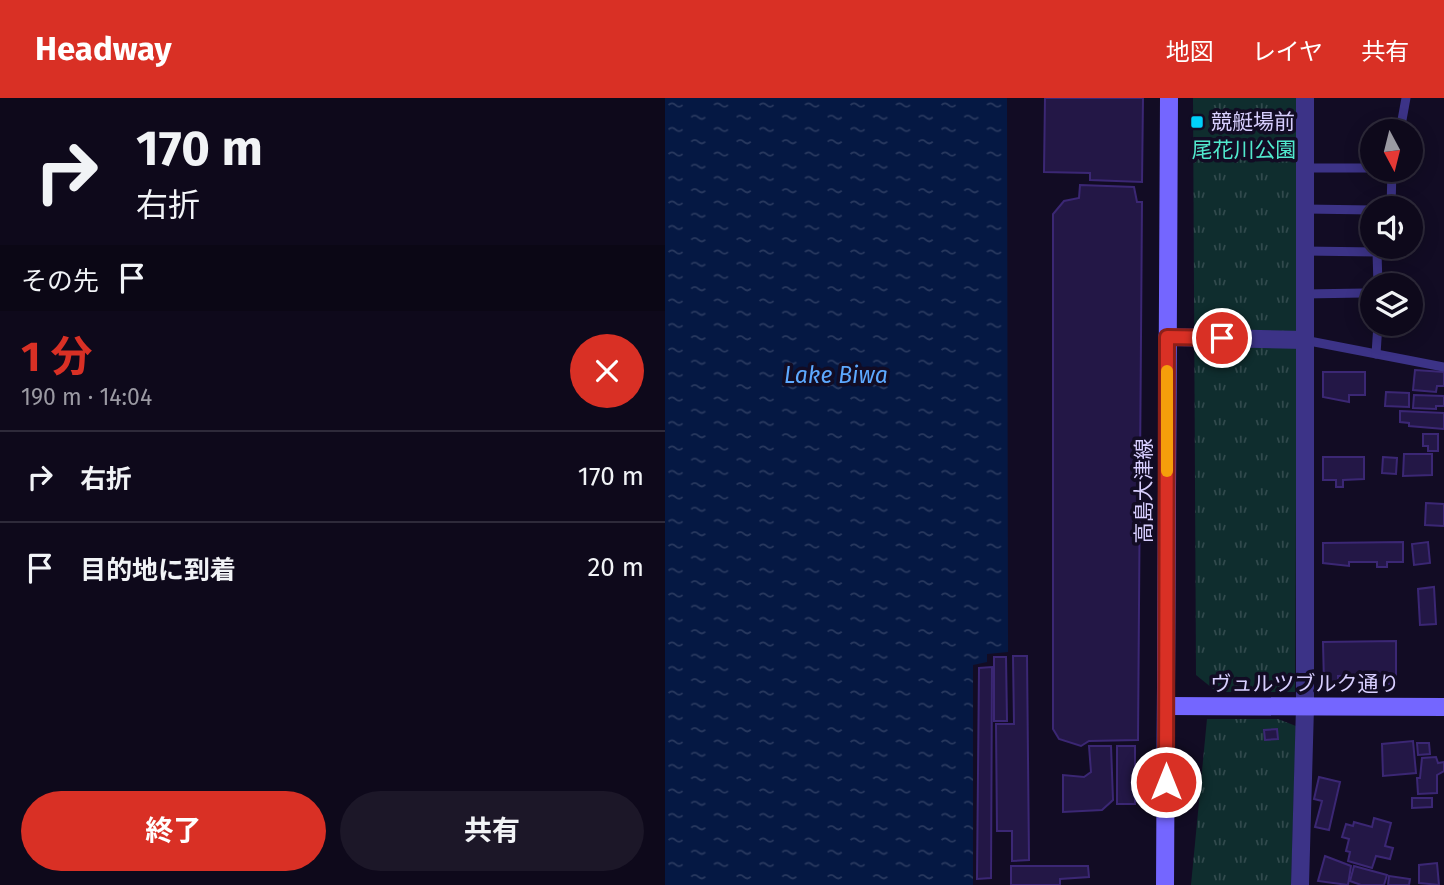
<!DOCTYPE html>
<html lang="ja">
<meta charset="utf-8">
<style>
body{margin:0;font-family:"Fira Sans","Noto Sans JP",sans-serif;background:#1c1728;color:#f1f3f6;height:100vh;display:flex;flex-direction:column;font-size:26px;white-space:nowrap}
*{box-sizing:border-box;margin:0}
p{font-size:23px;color:#9b9aa3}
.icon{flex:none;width:38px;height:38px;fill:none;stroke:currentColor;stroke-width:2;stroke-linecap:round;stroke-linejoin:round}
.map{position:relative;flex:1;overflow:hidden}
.panel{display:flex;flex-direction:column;background:#0e091b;width:665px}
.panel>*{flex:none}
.guide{background:#0e091b;color:#f1f3f6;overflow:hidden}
.needle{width:46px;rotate:173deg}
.tools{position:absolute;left:695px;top:21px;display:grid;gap:14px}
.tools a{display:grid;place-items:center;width:63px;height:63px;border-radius:50%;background:#0e091b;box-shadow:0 4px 18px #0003,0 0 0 2px #2e2a3a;font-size:35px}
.pin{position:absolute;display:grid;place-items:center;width:60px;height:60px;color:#fff;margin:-30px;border:4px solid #fff;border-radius:50%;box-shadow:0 2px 7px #0007}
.me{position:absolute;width:77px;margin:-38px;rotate:0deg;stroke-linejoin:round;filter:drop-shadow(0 0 5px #0008)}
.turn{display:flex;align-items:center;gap:24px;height:147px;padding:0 21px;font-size:32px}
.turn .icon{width:91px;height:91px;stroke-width:2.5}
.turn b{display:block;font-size:49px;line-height:60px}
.then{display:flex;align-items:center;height:66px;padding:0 21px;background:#0003;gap:14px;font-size:26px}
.round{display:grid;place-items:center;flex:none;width:74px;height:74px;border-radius:37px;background:#1c1728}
.summary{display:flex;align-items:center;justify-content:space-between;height:119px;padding:0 21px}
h1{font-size:42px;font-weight:700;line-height:52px;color:#d93025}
.cta{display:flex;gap:14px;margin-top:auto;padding:14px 21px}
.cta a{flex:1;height:80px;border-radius:42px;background:#d93025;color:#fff;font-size:28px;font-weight:700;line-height:80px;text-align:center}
.cta a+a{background:#1c1728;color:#f1f3f6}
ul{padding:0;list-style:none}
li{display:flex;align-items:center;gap:21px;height:91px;padding:0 21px;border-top:2px solid #2e2a3a}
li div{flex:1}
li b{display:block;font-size:26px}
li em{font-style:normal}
header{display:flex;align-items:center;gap:42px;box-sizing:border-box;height:98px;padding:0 35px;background:#d93025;color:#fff}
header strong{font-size:33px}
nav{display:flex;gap:38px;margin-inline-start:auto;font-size:24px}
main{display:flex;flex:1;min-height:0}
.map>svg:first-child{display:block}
.grass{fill:url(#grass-tufts)}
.water{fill:url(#water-ripples)}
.building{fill:#231746;stroke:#3b2774;stroke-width:2}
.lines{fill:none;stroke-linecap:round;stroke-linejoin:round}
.lane{stroke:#3c3387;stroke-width:9}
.street{stroke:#3c3387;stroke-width:18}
.secondary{stroke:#7466ff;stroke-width:18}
.route-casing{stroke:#8d1f18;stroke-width:18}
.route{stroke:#d93025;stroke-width:12}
.slow{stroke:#f59e0b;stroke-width:12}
.poi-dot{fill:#00d0fa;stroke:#120c24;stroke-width:2.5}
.labels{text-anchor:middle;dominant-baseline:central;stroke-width:7;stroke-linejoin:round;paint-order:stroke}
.poi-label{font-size:21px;fill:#d8cfff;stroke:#120c24;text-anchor:start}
.park-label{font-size:21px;fill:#51e9cd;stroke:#120c24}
.street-label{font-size:21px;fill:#d8cfff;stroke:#120c24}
.water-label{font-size:23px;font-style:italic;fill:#5da9ff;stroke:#120c24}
</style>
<header>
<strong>Headway</strong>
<nav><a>地図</a><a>レイヤ</a><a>共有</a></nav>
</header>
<main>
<section class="panel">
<div class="guide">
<div class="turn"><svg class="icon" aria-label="right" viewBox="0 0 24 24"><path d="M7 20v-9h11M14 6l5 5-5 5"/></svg><div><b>170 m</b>右折</div></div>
<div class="then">その先<svg class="icon" aria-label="arrive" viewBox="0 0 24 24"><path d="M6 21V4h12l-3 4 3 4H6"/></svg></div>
</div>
<div class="summary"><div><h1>1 分</h1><p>190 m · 14:04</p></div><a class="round" style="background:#d93025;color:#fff"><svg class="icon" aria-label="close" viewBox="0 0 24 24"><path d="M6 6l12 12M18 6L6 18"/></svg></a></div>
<ul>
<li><svg class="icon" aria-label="right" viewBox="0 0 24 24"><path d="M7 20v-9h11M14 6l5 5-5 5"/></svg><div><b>右折</b></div><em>170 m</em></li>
<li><svg class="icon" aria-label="arrive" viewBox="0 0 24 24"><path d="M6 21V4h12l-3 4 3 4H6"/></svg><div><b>目的地に到着</b></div><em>20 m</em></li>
</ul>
<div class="cta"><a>終了</a><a>共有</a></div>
</section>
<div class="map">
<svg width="779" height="787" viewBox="0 0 779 787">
<defs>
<pattern id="grass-tufts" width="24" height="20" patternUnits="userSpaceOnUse" patternTransform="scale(1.75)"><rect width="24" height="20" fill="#0f2d2e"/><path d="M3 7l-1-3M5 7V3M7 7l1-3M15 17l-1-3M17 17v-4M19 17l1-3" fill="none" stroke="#314a4d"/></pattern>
<pattern id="water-ripples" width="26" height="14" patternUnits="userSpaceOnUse" patternTransform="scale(1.75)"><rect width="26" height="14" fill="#051843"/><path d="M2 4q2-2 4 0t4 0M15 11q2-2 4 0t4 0" fill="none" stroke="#29395f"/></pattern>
</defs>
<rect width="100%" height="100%" fill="#120c24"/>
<g class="grass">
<path d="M528,0H633L630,594H552L531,577Z"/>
<path d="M542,621H613L631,628L626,787H526Z"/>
</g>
<path class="water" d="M0,0H342L343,554L322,556V564L308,567V787H0Z"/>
<g class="building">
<path d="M380,0H478L477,84L425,82V75L379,74Z"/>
<path d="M415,87L469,89L472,104H477L473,642L424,643L416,648L394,641L388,631V116L399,103L414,100Z"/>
<path d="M750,272L779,274V288H772L771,294L748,292Z"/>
<path d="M658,274H700V297H684V304L658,299Z"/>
<path d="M721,294L744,295V309L720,308Z"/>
<path d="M749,297L779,298V308H771V311L748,310Z"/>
<path d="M735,313L779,315V331L744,328V325L735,324Z"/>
<path d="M758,336H773V353H763V348H758Z"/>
<path d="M739,356H767V377L738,378Z"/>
<path d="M658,359H699V381L678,382V389H671V382H658Z"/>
<path d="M718,359L732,360L731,376L717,375Z"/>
<path d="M761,405L779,406V428L760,427Z"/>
<path d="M738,444V464H722V469H712V464H684V468L658,465V445Z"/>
<path d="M763,444L765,465L749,467L747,446Z"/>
<path d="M769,489L771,526L755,527L753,491Z"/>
<path d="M731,543V577H727V586H715V577L673,578V586H659L658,544Z"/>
<path d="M348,558H362L364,762L347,763V733H332L331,626H349Z"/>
<path d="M329,559H341L342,623H329Z"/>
<path d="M327,569L326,780L312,781L314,570Z"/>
<path d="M612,631L613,641L600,642L599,632Z"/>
<path d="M748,643L751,675L718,678L717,646Z"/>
<path d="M752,645H764L765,656L753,657Z"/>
<path d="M424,648H446L448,702L437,712L398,714V677L419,679L426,674Z"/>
<rect x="452" y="648" width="18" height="58"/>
<path d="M771,659L773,665L779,664V673L772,677V695L753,696L752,680H755L757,660Z"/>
<path d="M654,679L675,684L664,732L650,729L657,703L649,701Z"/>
<path d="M747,700H767V709L747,710Z"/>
<path d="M709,720L726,725L720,748L728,750L725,761L711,758L707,770L683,763L685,754L681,753L684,741L677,739L681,726L688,728L689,724L707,729Z"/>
<path d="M660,758L686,768L683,787L653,783Z"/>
<path d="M772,765L774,787L754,785V767Z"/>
<path d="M346,768H423L424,779L395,781V787H346Z"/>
<path d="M689,768L722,777L719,787H696L685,783Z"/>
<path d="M724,778L745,781L744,787H723Z"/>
</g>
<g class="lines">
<g class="lane">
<path d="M735,33L741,0"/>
<path d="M640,70H707"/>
<path d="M726,110L727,72"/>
<path d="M640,111L707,112"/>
<path d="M639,153L712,154"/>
<path d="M713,187L712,154L723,152V149"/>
<path d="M639,196L699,195"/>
<path d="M639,242L779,269"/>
<path d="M711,256L713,226"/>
</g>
<g class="street">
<path d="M502,239L639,242"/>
<path d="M635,787L640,609V0"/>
</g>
<g class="secondary">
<path d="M501,608L779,609"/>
<path d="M500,787L504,0"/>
</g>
</g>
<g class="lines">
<g class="route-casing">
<path id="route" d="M501,684L502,239L557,240"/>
</g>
<use href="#route" class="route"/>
<path class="slow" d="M502,373V273"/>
</g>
<rect class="poi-dot" x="525" y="17" width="14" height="14" rx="3.5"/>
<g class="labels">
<g class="poi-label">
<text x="546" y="24">競艇場前</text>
</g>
<g class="park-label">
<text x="579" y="52">尾花川公園</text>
</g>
<g class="street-label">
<text transform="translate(479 393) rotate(-90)">高島大津線</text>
<text x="640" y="586">ヴュルツブルク通り</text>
</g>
<g class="water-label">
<text x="171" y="277">Lake Biwa</text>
</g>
</g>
</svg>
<div class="tools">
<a><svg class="needle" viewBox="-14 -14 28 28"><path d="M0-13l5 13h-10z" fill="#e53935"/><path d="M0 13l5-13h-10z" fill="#9b9aa3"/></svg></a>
<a><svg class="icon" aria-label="sound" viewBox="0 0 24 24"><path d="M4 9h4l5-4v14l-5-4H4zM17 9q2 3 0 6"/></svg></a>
<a><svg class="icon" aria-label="layers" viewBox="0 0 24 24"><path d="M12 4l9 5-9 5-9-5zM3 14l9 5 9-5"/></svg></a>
</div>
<div class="pin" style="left:557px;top:240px;background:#d93025"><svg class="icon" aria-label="arrive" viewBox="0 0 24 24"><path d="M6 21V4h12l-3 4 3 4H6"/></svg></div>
<svg class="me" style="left:501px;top:684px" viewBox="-20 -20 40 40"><circle r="17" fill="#d93025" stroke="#fff" stroke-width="3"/><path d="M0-11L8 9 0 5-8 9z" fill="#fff"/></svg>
</div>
</main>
